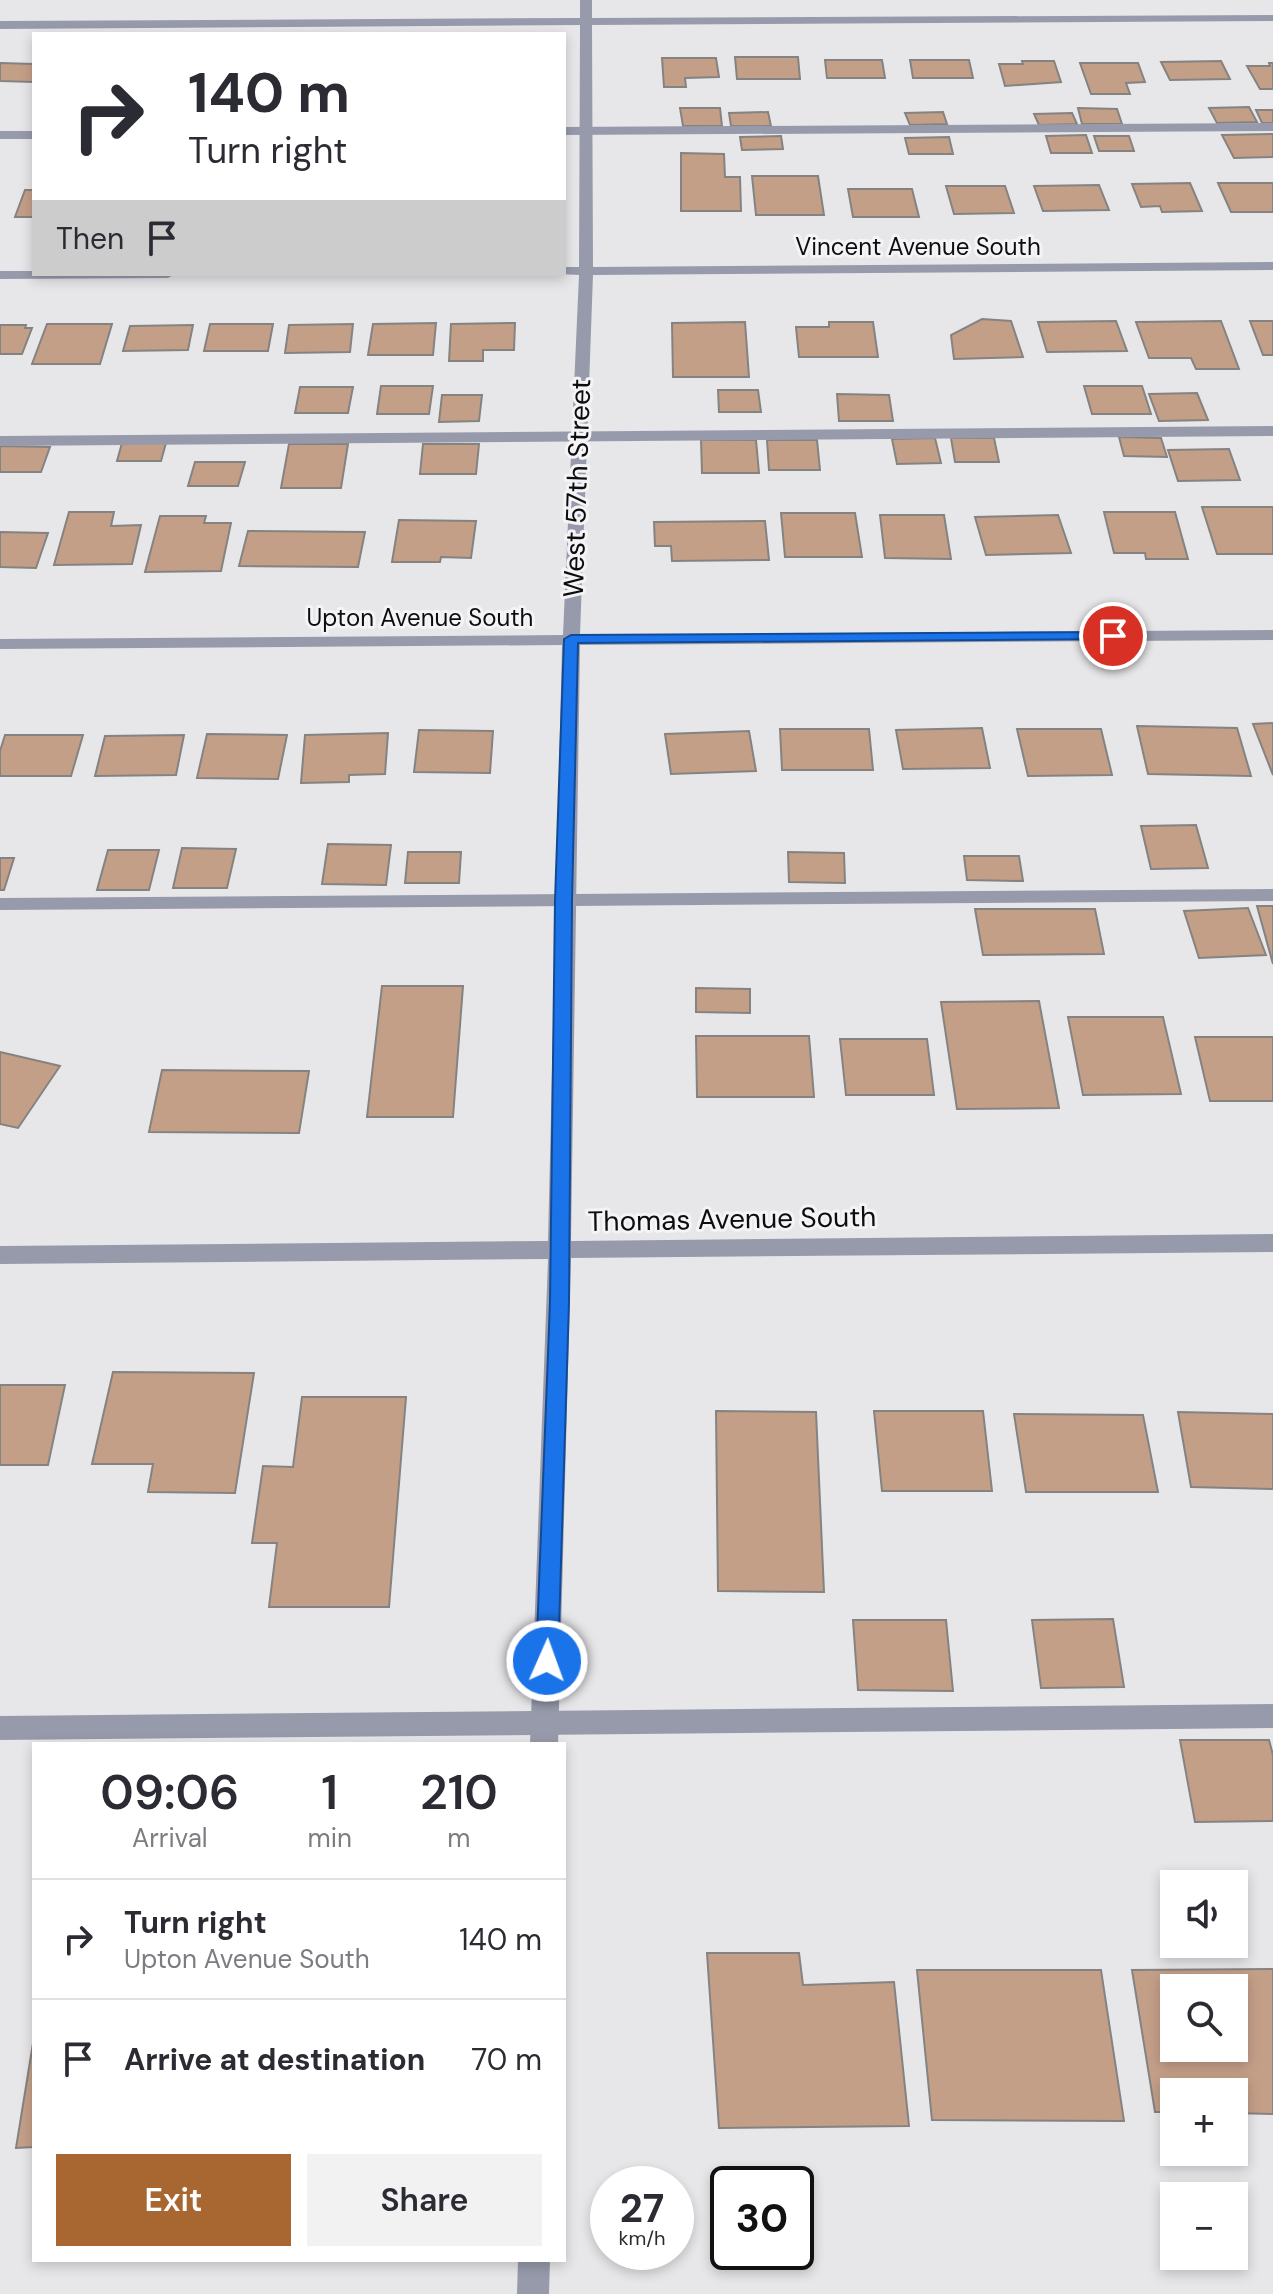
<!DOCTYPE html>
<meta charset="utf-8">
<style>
body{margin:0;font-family:"DM Sans",sans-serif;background:#f2f2f3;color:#2b2b33;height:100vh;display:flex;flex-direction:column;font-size:30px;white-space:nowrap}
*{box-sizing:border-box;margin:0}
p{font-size:26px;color:#7c7c81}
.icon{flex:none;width:44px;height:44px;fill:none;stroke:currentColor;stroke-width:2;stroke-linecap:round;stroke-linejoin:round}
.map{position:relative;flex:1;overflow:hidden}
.sheet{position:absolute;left:32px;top:1742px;width:534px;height:520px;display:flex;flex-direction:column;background:#fff;border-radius:0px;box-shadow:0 4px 12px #0003}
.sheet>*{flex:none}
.hud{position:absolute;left:32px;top:32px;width:534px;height:244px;border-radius:0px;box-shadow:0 4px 12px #0003;background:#fff;color:#2b2b33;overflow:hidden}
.buttons{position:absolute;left:1160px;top:1870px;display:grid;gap:16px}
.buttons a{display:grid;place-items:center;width:88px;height:88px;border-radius:0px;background:#fff;box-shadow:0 4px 12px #0003;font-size:40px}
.speed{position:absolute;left:590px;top:2166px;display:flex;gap:16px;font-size:40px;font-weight:700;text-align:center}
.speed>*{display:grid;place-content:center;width:104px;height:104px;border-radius:50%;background:#fff;box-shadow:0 4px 12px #0003;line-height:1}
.speed small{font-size:20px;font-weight:400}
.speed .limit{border:4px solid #111;border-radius:12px;background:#fff;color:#111}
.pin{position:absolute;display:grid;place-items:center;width:68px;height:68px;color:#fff;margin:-34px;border:4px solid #fff;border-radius:50%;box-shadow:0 2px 8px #0007}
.me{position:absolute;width:88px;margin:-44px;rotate:2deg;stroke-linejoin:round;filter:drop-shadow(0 0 6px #0008)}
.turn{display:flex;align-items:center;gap:28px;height:168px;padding:0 24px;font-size:36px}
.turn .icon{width:104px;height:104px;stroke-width:2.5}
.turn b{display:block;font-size:56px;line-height:68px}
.then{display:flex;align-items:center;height:76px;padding:0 24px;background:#0003;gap:16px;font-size:30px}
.eta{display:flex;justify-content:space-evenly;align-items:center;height:136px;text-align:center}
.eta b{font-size:48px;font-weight:600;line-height:56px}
.button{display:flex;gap:16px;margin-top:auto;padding:16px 24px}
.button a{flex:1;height:92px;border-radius:0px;background:#a86631;color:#fff;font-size:32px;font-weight:600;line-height:92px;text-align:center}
.button a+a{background:#f2f2f3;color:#2b2b33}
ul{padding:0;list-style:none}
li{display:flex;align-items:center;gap:24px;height:120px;padding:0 24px;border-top:2px solid #e1e1e2}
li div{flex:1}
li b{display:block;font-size:30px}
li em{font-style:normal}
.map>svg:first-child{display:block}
.building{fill:#c49f88;stroke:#858381;stroke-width:2;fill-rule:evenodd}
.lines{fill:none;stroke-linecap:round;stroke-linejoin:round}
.service{fill:#979aab;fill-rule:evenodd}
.minor{fill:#979aab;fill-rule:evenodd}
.route{fill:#1a73e8;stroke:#114b97;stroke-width:2}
.labels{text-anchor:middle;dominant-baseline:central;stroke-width:6;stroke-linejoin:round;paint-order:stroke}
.far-street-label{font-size:24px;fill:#0d0d0e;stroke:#f4f4f7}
.street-label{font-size:28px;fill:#0d0d0e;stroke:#f4f4f7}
</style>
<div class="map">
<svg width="1273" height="2294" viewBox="0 0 1273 2294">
<rect width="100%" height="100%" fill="#e7e7ea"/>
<g class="building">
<path d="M735,57H798L800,79H737Z"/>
<path d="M662,58H716L719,77L685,78L686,87H664Z"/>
<path d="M825,60H882L885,78H827Z"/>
<path d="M910,60H969L973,78H913Z"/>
<path d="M1022,61H1054L1061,82L1005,86L999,64H1023Z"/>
<path d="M1221,61L1230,79L1170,80L1161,62Z"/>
<path d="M0,63L34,64V82L0,81Z"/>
<path d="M1080,63H1138L1145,82L1126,83L1130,94H1091Z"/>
<path d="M1269,63H1273V89H1260L1247,66H1270Z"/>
<path d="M1249,107L1257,122L1217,123L1209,108Z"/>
<path d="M680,108H720L722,126H683Z"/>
<path d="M1078,108L1117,109L1122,124H1082Z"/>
<path d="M1256,110H1273V123H1262Z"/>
<path d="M768,112L771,126H731L729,113Z"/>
<path d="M943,112L947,124L910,125L905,113Z"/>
<path d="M1072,113L1077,124L1039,125L1034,114Z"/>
<path d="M1273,134V157L1234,158L1222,135Z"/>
<path d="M1086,135L1092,153H1051L1046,136Z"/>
<path d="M781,136L783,149L742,150L740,137Z"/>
<path d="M1094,136H1129L1134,151H1099Z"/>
<path d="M949,137L953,154H909L905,138Z"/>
<path d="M681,153L724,154L725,177H740L741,211H681Z"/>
<path d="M752,176H818L824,215H756Z"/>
<path d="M1190,183L1202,211L1162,212L1160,206L1141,207L1132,184Z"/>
<path d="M1218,183H1273V212H1231Z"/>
<path d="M1099,185L1109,210L1043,211L1034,186Z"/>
<path d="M946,186H1005L1014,213L954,214Z"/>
<path d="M848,189H912L919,217H853Z"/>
<path d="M25,190H34V217H15Z"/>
<path d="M982,319L1011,321L1023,357L954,359L951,335Z"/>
<path d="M1116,321L1127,351L1047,352L1038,322Z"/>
<path d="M1221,321L1239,369H1196L1191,358H1149L1136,322Z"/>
<path d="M1250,321H1273V355H1263Z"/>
<path d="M745,322L749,377H673L672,323Z"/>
<path d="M829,322H873L878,357H799L796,327H829Z"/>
<path d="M436,323L433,355H368L373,324Z"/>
<path d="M515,323L514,350H483V361H449L451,324Z"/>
<path d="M47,324H112L100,364H32Z"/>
<path d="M210,324H273L268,351H204Z"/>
<path d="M353,324L350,352L285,353L289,325Z"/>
<path d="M0,325H26L25,328H32L22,354H0Z"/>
<path d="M193,325L188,350L123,351L130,326Z"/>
<path d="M381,386H433L429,414H377Z"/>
<path d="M1084,386H1142L1151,414H1092Z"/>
<path d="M300,387H353L348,413H295Z"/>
<path d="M718,390H758L761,412H719Z"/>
<path d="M1197,393L1208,420L1159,421L1149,394Z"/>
<path d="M837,394L889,395L893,421H839Z"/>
<path d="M442,395H482L479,421L439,422Z"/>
<path d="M1119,437L1161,438L1167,457L1124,456Z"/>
<path d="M935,438L941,463L897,464L892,439Z"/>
<path d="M951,438H994L999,462H955Z"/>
<path d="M701,440H756L759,473H702Z"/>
<path d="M767,440H817L820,470H769Z"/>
<path d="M122,443H166L161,461H117Z"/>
<path d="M289,444H348L341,488H281Z"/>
<path d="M423,444H479L476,474H420Z"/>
<path d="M0,446L50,447L41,472H0Z"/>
<path d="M1229,449L1240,480L1178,481L1168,450Z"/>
<path d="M195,462H245L238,486H188Z"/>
<path d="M1202,507H1273V554H1217Z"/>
<path d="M69,512H114L111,526L141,525L132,564L54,565Z"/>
<path d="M1104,512H1175L1188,559H1146L1145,553H1114Z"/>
<path d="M781,513H855L862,557H785Z"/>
<path d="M880,515H944L951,559L885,558Z"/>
<path d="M1058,515L1071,553L986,555L975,517Z"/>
<path d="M160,516H206L204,523H231L221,571L145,572Z"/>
<path d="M399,520L476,521L471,558L441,557L440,562H392Z"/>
<path d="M765,521L769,560L672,561L671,546H655L654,522Z"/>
<path d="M248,531L365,532L358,567L239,566Z"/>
<path d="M0,532L48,533L36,568L0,567Z"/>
<path d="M1273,723V775L1253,724Z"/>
<path d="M1137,726L1237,728L1251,776L1148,774Z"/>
<path d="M982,728L990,768L903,769L896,730Z"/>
<path d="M780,729H869L873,770H782Z"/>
<path d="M1017,729H1101L1112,775L1028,776Z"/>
<path d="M419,730L493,731L490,773L414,772Z"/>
<path d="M749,731L756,771L671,774L665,734Z"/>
<path d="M388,733L385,774L349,775V782L301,783L305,735Z"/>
<path d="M207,734L287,735L278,779L197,778Z"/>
<path d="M5,735H83L71,776H0V751Z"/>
<path d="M184,735L176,775L95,776L105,736Z"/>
<path d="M1196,825L1208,868L1151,869L1141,826Z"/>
<path d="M328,844L391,845L386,885L322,884Z"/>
<path d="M182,848L236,849L227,888H173Z"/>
<path d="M108,850H159L149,890H97Z"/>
<path d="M408,852H461L459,883H405Z"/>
<path d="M788,852L844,853L845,883L789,882Z"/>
<path d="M964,856H1019L1023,881L967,880Z"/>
<path d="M0,858H14L4,890H0Z"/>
<path d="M1257,906H1273V964Z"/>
<path d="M1248,908L1266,955L1199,958L1184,911Z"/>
<path d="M975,909H1095L1104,954L983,955Z"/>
<path d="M382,986H463L453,1117H367Z"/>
<path d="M696,988L750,989V1013L696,1012Z"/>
<path d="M1039,1001L1059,1108L957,1109L941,1002Z"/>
<path d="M1068,1017H1163L1181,1094L1083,1095Z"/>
<path d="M696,1036H809L814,1097H697Z"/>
<path d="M1195,1037H1273V1101H1210Z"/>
<path d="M840,1039H927L934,1095H846Z"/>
<path d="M0,1052L60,1066L18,1128L0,1124Z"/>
<path d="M162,1070L309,1071L299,1133L149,1132Z"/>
<path d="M113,1372L254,1373L235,1493L148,1492L153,1464H92Z"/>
<path d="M0,1385H65L48,1465H0Z"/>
<path d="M302,1397H406L389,1607H269L277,1543H252L263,1466L293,1467Z"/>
<path d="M716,1411L816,1412L824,1592L718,1591Z"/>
<path d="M874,1411H983L992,1491H882Z"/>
<path d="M1178,1412L1273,1414V1489L1191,1487Z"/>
<path d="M1014,1414L1143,1415L1158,1492H1026Z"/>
<path d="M1113,1619L1124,1687L1041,1688L1032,1620Z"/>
<path d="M853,1620H946L953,1691L858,1690Z"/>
<path d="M1180,1740H1269L1273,1755V1821L1195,1822Z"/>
<path d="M707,1953H799L803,1985L894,1982L909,2126L719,2128Z"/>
<path d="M1273,1969V2114L1234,2113V2092H1174V2112H1155L1132,1970ZM1174,1988H1234V2048H1174Z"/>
<path d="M917,1970H1101L1124,2121L932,2120Z"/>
<path d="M34,2037V2147L16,2148Z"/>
</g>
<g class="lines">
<g class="service">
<path d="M1273,123V131L564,135V127Z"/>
<rect x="0" y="131" width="34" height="8"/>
<path d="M1273,426V436L0,446V436Z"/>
<path d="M1273,889V901L0,910V898Z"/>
<path d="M1273,1704V1728L0,1740V1716Z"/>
</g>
<g class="minor">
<path d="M580,0H592V18L1273,15V21L592,25L593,267L1273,262V270L593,275L580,635L1273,630V640L580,645L571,1241L1273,1234V1252L571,1258L558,1744H530L548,1259L0,1264V1246L548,1241L562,645L0,649V639L563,635L579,275L559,274H564V267H579L580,25L0,29V21L580,18Z"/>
<path d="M0,271H34V274H175L168,278L0,279Z"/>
<path d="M518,2260H550L549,2294H517Z"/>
</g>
</g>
<path class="route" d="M1113,632L1118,633V639L578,643L572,901L569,1302L558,1661L555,1668L547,1671L539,1668L536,1661L550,1302L555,901L564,639L571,635Z"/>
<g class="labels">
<g class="far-street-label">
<text x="918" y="246">Vincent Avenue South</text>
<text x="420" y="617">Upton Avenue South</text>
</g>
<g class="street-label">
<text transform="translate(577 488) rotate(-88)">West 57th Street</text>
<text transform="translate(732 1219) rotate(-1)">Thomas Avenue South</text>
</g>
</g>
</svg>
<div class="buttons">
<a><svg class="icon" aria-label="sound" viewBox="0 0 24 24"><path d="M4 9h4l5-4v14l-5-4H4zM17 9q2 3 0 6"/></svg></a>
<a><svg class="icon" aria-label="search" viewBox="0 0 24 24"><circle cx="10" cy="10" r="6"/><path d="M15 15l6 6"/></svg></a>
<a>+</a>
<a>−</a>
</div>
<div class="speed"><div>27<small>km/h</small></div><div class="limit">30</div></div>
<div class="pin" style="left:1113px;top:636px;background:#d93025"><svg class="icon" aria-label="arrive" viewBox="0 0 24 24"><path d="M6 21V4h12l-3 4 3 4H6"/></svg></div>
<svg class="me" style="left:547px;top:1661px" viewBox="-20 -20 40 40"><circle r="17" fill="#1a73e8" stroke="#fff" stroke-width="3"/><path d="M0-11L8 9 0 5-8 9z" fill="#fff"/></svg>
<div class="hud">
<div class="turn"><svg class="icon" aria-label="right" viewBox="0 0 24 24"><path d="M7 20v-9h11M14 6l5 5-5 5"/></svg><div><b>140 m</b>Turn right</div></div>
<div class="then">Then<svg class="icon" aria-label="arrive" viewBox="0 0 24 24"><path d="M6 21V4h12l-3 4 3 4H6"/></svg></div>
</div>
<section class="sheet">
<div class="eta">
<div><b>09:06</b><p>Arrival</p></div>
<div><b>1</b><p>min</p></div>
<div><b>210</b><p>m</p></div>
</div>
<ul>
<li><svg class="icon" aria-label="right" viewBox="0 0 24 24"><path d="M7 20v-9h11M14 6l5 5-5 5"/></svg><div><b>Turn right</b><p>Upton Avenue South</p></div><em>140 m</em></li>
<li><svg class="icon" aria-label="arrive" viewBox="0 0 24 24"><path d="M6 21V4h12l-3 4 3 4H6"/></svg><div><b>Arrive at destination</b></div><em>70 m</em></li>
</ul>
<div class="button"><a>Exit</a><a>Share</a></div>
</section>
</div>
